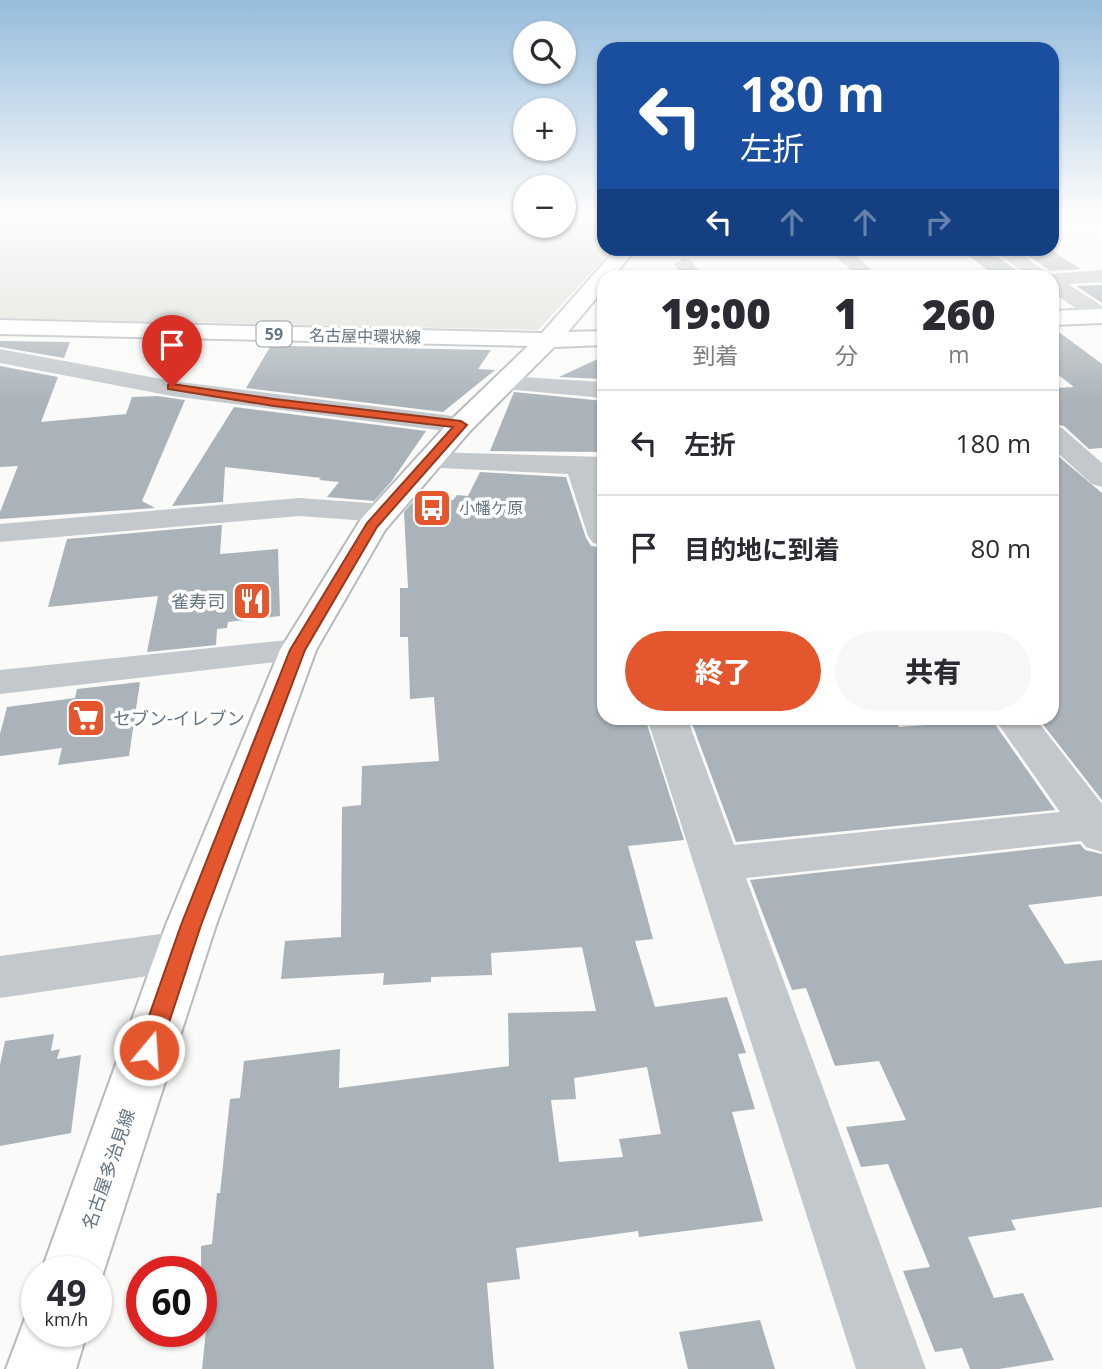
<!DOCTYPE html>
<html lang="ja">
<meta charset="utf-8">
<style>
body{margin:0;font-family:"Open Sans","Noto Sans JP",sans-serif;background:#f7f7f7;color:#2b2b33;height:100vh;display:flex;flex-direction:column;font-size:26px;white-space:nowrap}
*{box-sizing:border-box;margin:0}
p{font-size:23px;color:#7c7c81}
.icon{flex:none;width:38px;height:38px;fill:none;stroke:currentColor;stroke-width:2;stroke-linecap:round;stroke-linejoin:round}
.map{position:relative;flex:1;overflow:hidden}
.drawer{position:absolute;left:597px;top:270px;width:462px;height:455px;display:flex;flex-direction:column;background:#fff;border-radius:21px;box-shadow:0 2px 5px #0004}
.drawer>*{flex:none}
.banner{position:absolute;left:597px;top:42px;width:462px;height:214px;border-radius:21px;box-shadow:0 2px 5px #0004;background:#1a4fa0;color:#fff;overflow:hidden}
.fabs{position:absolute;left:513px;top:21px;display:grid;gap:14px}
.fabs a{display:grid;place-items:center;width:63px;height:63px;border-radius:50%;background:#fff;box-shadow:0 2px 5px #0004;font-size:35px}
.speed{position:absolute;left:21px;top:1256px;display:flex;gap:14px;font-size:35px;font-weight:700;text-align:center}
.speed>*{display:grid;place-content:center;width:91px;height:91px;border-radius:50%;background:#fff;box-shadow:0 2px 5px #0004;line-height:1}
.speed small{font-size:18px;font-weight:400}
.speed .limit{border:10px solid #d22;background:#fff;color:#111}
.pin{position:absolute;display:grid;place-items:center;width:60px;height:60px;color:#fff;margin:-72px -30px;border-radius:50% 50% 50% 0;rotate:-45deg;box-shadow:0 0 7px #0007}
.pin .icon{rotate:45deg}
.me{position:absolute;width:77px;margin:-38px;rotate:18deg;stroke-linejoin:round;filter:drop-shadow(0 0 5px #0008)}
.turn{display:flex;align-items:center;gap:24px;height:147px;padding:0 28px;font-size:32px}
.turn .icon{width:91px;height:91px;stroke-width:2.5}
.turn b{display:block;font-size:49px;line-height:60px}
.lanes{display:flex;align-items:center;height:66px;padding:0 28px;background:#0003;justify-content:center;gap:35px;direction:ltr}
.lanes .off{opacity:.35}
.eta{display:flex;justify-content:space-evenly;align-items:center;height:119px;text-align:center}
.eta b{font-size:42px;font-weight:800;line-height:49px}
.action{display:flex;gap:14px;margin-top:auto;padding:14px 28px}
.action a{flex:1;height:80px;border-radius:42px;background:#e4572e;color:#fff;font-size:28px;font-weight:800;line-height:80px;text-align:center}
.action a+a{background:#f7f7f7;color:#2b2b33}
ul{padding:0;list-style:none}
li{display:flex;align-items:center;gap:21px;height:105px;padding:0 28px;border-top:2px solid #e1e1e2}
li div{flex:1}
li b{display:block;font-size:26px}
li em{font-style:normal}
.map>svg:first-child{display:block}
.green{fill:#dadfd7}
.building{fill:#aab3b9;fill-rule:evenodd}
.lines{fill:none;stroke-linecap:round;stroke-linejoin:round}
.major-casing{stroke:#b5babe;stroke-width:4}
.minor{fill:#c3c8cc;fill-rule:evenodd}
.major{fill:#fff;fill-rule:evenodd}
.route{fill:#e4572e;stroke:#94391e;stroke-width:2}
.labels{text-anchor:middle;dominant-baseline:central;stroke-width:7;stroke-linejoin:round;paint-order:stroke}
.shield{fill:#fff;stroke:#939fa8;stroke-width:2}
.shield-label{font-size:16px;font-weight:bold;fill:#657683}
.far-street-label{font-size:16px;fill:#657683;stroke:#fff}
.far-poi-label{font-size:16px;fill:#657683;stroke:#fff;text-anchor:start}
.poi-label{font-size:18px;fill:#657683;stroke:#fff;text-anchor:end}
.street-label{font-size:18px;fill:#657683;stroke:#fff}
</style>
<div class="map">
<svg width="1102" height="1369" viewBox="0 0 1102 1369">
<rect width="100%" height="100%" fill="#fafaf8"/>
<path class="green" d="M0,214H525V226H564V214H604V248L613,249L538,330L0,318Z"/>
<g class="building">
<path d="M959,248H987L1024,276H995Z"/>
<path d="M1017,248H1047L1081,269L1050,271Z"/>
<path d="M1102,285V303L1076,286Z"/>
<path d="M1052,327L1102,364V448L1089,449L1064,426L1052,424V388L1074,387L1052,370Z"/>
<path d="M0,341L70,342L64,358L0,347Z"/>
<path d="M291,346L491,350L478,369L495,370L443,412L246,388L270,347Z"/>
<path d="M604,356V379L559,377Z"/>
<path d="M0,366L58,377L41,422L126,414L132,397L157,396L185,400L142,501L155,508L0,519V512L18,466L0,467Z"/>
<path d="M514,392L604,401V452L490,451Z"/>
<path d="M234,407L426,431L391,482L374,501L327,497L339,482L319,480L321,478L225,467L223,502L172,506Z"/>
<path d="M1052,451L1102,493V800L1038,718H1052Z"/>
<path d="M480,472L566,477L586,538L591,546L604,548V718H645L684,840L628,846L653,939L635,941L655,1007L727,997L746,1053L738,1054L755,1109L732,1112L763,1221L639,1237L638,1231L516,1248L520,1279L487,1283L494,1369H202L207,1321L201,1322V1246L212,1244L217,1193H220L230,1099L240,1098L244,1061L340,1049L339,1088L509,1066L508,1013L596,1011L582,947L491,953L492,975L431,977V982L383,985L384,973L281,979L285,941L341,937L342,807L361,805L362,766L439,761L434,697L410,699L408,637H400V588H408L404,512L418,496L453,500L457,495L468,496ZM647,1067L661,1134L619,1139L623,1157L559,1162L551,1100L576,1099L574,1078Z"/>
<path d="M222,525L220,554L278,549L280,616L228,622L227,628L217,629L216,645L147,652L158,596L48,607L67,539Z"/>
<path d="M140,682L129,756L58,765L62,748L0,756V734L7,707L75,698L77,689Z"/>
<path d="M690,718H834L838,725L896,721L899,727L992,720L1055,810L736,842Z"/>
<path d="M1080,844L1085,850L1102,854V896L1028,905L1065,964L1102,960V1207L1011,1220L1016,1230L968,1237L994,1298L1023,1293L1054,1360L999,1369H970L962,1348L935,1352L903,1271L930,1267L888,1164L861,1167L846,1127L906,1120L879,1061L835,1066L806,988L792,990L750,880Z"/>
<path d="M54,1034L51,1051L60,1049L57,1059L81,1055L71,1133L0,1146V1065L5,1041Z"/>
<path d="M760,1320L775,1369H688L679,1332Z"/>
</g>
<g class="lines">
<g class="major-casing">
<g id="major">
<path d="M617,248H636L614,276H604V289L568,332L604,331V345L554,347L470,431L385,530L316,650L216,925L96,1295V1272H41L166,925L280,650L361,519L452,419L528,346L0,334V320L542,333Z"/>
<path d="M1102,309V323L1052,325V311Z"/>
<path d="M37,1305V1332H87L76,1369H6L29,1308Z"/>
</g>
</g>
<g class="minor">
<path d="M342,214H525V221L351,219Z"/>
<path d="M564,214H577L574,218L564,220Z"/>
<path d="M1052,214H1102V219L1052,221Z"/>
<path d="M827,248H848L878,276H857Z"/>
<path d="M989,248H1012L1049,274L1102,270V282L1068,284L1102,306V323L1094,321L1052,292V276H1028Z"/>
<path d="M684,258L691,260L703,276H683L674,264Z"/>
<path d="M0,349L172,381L461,417L470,419L474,425L470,431L461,433L172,396L0,363Z"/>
<path d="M504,376L604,382V398L495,388L492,383L495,378Z"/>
<path d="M1052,426L1062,428L1102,463V487L1092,484L1052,448Z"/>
<path d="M429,452L604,457V475L597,474L604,492V545L593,543L588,536L568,474L419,467L415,461L419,455Z"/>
<path d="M299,498L383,504L394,506L398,513L394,520L383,522L299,516L0,542V524Z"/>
<path d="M298,639L311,642L316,650L311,658L0,694V670Z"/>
<path d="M647,718H687L734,845L1060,812L994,718H1035L1102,804V852L1086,847L1081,841L746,878L926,1369H856Z"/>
<path d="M182,931L200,937L207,951L200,965L182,971L0,998V956Z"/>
</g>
<use href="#major" class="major"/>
</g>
<linearGradient id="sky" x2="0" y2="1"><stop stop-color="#96bcdc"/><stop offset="0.53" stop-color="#fdfdfc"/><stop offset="1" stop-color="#fdfdfc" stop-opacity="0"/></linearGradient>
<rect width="1102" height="405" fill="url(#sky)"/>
<path class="route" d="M172,384L274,399L461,421L467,425L377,527L305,650L201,925L160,1050L157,1057L149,1060L141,1057L137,1050L181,925L290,650L367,523L453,427L274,406L168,389V385Z"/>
<defs>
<g id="bus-square" transform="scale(2.0125)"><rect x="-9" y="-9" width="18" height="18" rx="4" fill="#e4572e" stroke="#fff"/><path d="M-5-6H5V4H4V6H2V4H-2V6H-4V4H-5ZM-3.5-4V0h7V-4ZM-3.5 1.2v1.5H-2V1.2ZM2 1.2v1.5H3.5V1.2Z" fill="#fff"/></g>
<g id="restaurant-square" transform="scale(2.0125)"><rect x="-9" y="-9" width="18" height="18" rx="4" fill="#e4572e" stroke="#fff"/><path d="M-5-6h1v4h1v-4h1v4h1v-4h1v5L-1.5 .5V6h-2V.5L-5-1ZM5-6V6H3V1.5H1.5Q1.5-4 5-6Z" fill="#fff"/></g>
<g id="supermarket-square" transform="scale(2.0125)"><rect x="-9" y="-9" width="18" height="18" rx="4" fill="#e4572e" stroke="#fff"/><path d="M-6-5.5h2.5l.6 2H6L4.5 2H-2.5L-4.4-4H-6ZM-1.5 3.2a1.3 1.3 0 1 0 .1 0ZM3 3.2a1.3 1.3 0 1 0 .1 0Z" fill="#fff"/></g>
</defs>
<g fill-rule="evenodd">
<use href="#bus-square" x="432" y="508"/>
<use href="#restaurant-square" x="252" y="601"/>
<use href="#supermarket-square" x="86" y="718"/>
</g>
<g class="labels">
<rect class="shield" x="256.5" y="321.5" width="35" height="25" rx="5"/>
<g class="shield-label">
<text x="274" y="334">59</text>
</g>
<g class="far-street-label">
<text transform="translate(365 336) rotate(1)">名古屋中環状線</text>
</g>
<g class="far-poi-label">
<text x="459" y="508">小幡ケ原</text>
</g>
<g class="poi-label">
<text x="225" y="601">雀寿司</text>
<text x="113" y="718" text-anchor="start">セブン-イレブン</text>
</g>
<g class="street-label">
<text transform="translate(108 1169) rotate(-71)">名古屋多治見線</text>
</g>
</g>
</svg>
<div class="fabs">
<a><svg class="icon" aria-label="search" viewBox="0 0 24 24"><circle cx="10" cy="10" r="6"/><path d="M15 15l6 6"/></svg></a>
<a>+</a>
<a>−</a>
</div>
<div class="speed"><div>49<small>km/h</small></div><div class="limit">60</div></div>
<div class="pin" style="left:172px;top:387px;background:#d93025"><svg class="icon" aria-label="arrive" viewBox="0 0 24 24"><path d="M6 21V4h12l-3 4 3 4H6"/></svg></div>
<svg class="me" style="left:149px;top:1050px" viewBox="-20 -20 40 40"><circle r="17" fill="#e4572e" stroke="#fff" stroke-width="3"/><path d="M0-11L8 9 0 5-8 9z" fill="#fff"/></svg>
<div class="banner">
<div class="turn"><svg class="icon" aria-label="left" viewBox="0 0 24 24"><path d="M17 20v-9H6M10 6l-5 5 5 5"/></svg><div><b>180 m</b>左折</div></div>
<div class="lanes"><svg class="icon" aria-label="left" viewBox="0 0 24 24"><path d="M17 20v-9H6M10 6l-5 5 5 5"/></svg><svg class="icon off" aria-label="ahead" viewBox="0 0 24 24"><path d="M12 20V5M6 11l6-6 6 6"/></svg><svg class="icon off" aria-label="ahead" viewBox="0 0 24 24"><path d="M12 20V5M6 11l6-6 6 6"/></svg><svg class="icon off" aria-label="right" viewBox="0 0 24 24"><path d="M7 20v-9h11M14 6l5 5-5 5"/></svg></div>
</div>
<section class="drawer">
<div class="eta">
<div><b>19:00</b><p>到着</p></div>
<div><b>1</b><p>分</p></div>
<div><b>260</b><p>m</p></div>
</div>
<ul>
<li><svg class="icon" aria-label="left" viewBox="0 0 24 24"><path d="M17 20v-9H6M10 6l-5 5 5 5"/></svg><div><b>左折</b></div><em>180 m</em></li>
<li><svg class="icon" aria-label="arrive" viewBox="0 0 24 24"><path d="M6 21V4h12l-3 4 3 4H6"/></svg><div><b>目的地に到着</b></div><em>80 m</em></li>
</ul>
<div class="action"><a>終了</a><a>共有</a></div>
</section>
</div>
